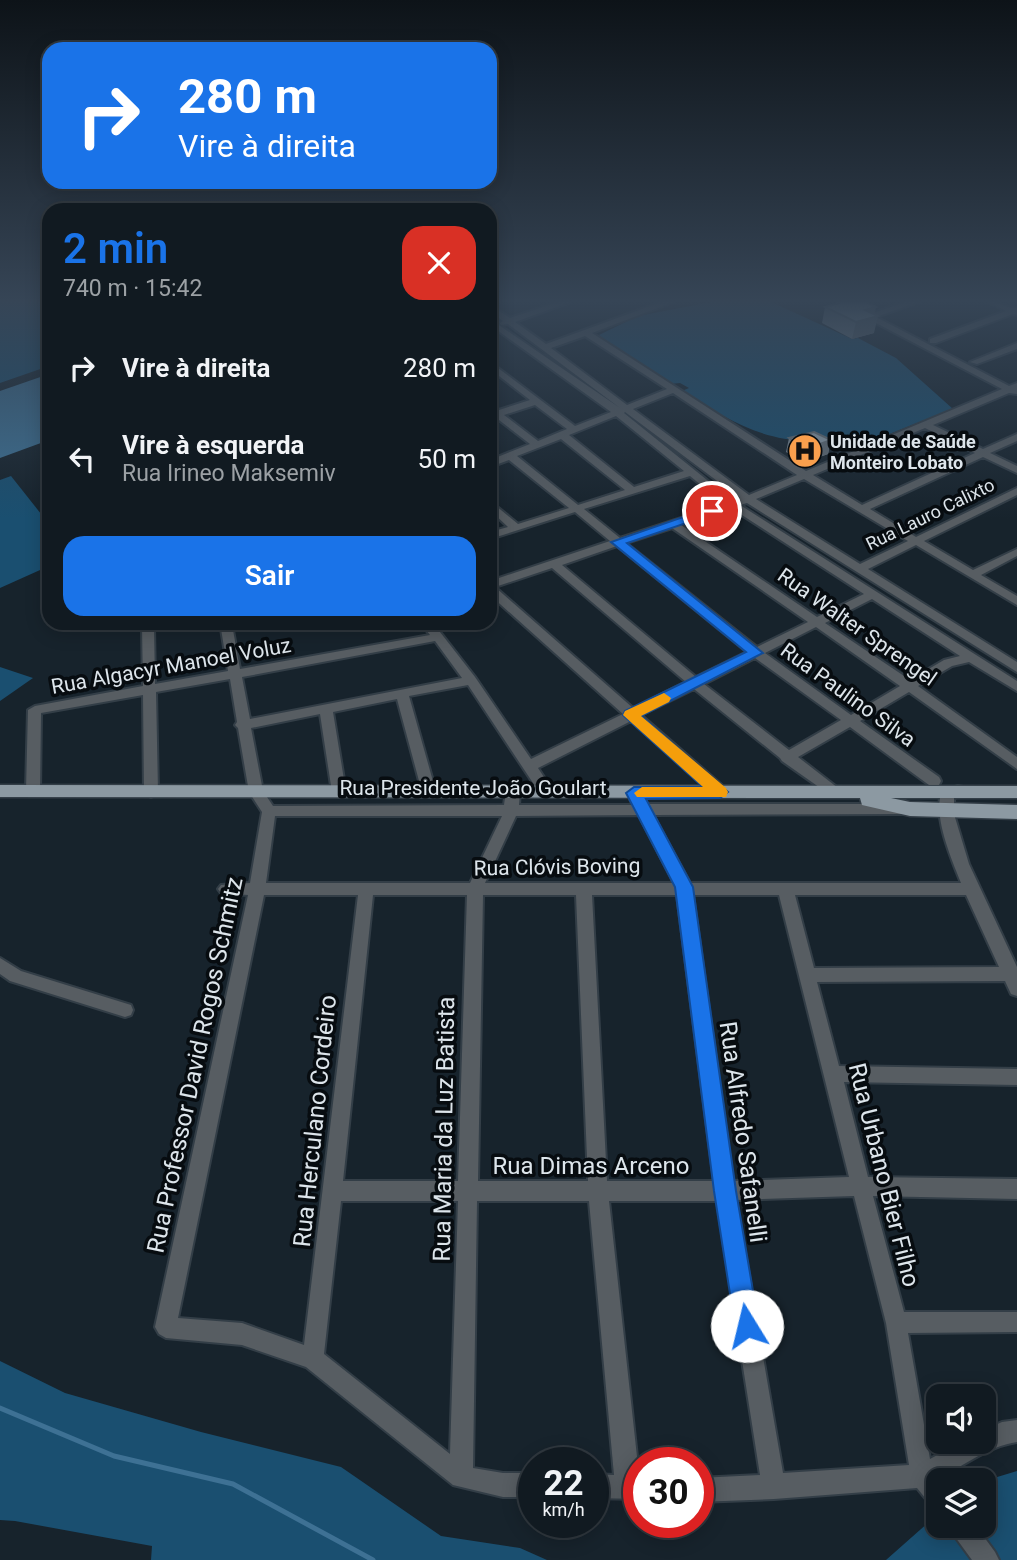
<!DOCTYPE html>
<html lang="pt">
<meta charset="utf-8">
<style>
body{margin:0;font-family:Roboto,sans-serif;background:#1e272e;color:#f1f3f6;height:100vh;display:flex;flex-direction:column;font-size:26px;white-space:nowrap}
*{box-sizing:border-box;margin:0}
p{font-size:23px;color:#9ca1a5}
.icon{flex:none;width:38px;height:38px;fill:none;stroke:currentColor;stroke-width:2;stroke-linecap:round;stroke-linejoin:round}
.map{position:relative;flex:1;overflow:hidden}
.sheet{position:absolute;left:42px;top:203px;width:455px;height:427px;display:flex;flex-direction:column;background:#111a21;border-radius:21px;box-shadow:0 4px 18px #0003,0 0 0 2px #30383f}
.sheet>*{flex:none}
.top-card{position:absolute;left:42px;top:42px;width:455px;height:147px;border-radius:21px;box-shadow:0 4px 18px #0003,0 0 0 2px #30383f;background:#1a73e8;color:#fff;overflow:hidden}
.controls{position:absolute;left:926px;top:1384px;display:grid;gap:14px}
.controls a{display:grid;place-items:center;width:70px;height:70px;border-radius:14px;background:#111a21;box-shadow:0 4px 18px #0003,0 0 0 2px #30383f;font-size:35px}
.speed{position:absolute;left:518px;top:1447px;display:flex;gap:14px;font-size:35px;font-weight:700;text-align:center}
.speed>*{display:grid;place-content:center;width:91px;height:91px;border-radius:50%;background:#111a21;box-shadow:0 4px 18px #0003,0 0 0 2px #30383f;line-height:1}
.speed small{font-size:18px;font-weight:400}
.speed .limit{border:10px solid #d22;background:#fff;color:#111}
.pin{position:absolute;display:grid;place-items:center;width:60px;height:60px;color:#fff;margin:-30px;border:4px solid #fff;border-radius:50%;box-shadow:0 2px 7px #0007}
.me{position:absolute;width:77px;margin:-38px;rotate:351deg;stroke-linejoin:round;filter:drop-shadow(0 0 5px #0008)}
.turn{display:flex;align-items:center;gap:24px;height:147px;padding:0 21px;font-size:32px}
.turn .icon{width:91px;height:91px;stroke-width:2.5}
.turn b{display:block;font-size:49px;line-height:60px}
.round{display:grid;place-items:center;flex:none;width:74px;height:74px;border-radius:21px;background:#1e272e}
.head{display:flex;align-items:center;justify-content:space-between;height:119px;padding:0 21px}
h1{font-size:42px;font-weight:600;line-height:52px;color:#1a73e8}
.primary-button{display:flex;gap:14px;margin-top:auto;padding:14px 21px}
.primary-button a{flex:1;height:80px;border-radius:21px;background:#1a73e8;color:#fff;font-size:28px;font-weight:600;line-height:80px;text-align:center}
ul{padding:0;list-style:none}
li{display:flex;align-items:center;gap:21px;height:91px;padding:0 21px}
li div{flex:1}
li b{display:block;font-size:26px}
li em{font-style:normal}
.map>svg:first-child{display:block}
.forest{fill:#1a4f70}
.water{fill:#3e7194}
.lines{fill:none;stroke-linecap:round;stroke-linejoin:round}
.stream{stroke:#3e7194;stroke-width:5}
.minor-casing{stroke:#333e47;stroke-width:4}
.major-casing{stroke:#333e47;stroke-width:3}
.minor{fill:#575d62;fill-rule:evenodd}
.major{fill:#8c99a2;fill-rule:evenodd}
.wall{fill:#78858f}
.shaded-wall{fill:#626c74}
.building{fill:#8c9ba6;stroke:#626c74;stroke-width:2}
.route{fill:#1a73e8;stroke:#114b97;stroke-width:2}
.slow{fill:#f59e0b}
.labels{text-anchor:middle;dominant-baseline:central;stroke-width:7;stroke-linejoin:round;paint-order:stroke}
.far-poi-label{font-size:18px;font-weight:bold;fill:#dde5eb;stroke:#070c10;text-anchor:start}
.far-street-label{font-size:18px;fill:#dde5eb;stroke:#070c10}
.street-label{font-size:21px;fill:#dde5eb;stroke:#070c10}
.near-street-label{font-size:24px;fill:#dde5eb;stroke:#070c10}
</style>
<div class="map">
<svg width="1017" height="1560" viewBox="0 0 1017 1560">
<rect width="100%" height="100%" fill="#17232c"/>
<g class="forest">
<path d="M0,301H49V366L0,383Z"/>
<path d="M716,301H769L852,339L858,338L896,358L953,409L859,446L842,437C777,450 735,425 682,391L689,388L680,383L670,384L611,346L599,335L638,316Z"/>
<path d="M11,476L49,524V566L0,588V480Z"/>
<path d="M0,667L33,678L0,701Z"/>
<path d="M0,1361L65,1393L201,1432L341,1467L441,1536L520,1548L547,1560H151L152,1546L15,1521L0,1520Z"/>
<path d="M1017,1471V1560H886L938,1514V1526H984V1481Z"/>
</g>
<path class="water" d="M49,374V440L0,458V391Z"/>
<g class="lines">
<path class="stream" d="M0,1408L114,1456L233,1484L373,1560"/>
<g class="minor-casing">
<g id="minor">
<path d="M561,301H573L515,322L546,344L664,301H676L592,333L806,471L1002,389L834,301H844L870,314L909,301H921L876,317L1009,386L1017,383V394L1009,393L933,425L983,449L1017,434V441L990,453L1017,466V473L983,457L870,509L916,537L1017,488V495L924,541L973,570L1017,549V556L981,575L1017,596V605L916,545L868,569L1017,662V672L747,503L740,505L1017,681V691L969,662L952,666L918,686L1017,757V769L909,692L860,721L939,777L941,781L939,785H929L850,727L798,757L838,788L840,792L838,796L833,797L782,761L780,758L694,689L641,715L725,788L727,792L725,796H715L631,721L538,768L553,791L546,796L541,795L468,685L409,696L436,792L434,796H424L422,792L397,699L333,712L346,792L339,797L332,792L320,714L251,728L263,791L273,806L504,805L506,791L513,786L520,791L519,805H633L627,793L634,788L639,789L647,804H901L906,805L908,809L906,813L901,814L653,815L690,883H961C952,860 932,815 942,791L958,786L963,787L965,791L963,795L954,798V814L969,864L1017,967V996L1011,994L1005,981L817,982L839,1066L1017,1069V1085L844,1082L868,1177L1017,1179V1199L873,1196L904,1312H1017V1332L908,1333L930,1459L961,1442H984V1430L1002,1422L1017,1420V1442C989,1446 964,1465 939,1479L938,1508L930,1504L917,1488L774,1499L698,1502V1478L760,1475L717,1201H609L639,1475V1499L593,1498V1474L614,1475L589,1201H477L473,1468L503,1473H534V1497H503L453,1485L306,1367L242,1345L166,1338L159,1334L155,1327L248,895L221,893L218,889L221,885L250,883L262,812L249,792L238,728L235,725L237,722L230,679L156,692L158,792L151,797L144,792L143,695L41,713L40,791L33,796L26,791L28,710L35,706L143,686L142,626L145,623H152L154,626L155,684L228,671L220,623H261L255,627L233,630L240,669L430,635L421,623H433L475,677L531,759L623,714L490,595V581L610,541L575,512L490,539V532L508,527L490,510V501L518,524L569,508L509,460L490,467V460L530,444L490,413V405L499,410L530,400L490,369V362L575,426L611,412L490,325V319L620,408L508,324L501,325L500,323L503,321L490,311V305L510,318ZM585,336L667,389L627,405L551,348ZM673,393L797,475L749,495L633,409ZM535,405L567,429L538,441L504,415ZM625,412L740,498L733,501L624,413ZM616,416L684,471L634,487L569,435ZM925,428L975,453L862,505L813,475ZM561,439L625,490L578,505L517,456ZM690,476L724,504L620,538L584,509ZM804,479L908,541L860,564L756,499ZM731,508L864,594L817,617L681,525ZM672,528L808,622L757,647L626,543ZM617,546L747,652L696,677L562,565ZM552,568L686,682L633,708L495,587ZM872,599L960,656L944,660L910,680L825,623ZM816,627L900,686L851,715L765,653ZM435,641L462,678L250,719L242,677ZM755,658L841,720L789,750L704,684ZM639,815L674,883H485L516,816ZM275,816H502L470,883H266ZM264,895H358L304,1345L242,1323L178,1318ZM373,895H467L458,1181H343ZM483,895H576L588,1181H478ZM592,895H677L714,1181H607ZM693,895H779L849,1177L733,1181ZM795,895H966L999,967L814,968ZM854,1196L886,1323L909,1465L783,1473L736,1200ZM341,1201H458L450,1454L324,1354Z"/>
<path d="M987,301C998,301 1007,309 1017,308V315L1013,314L936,343H930V339L1006,311Z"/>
<path d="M1017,343V349L977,364L970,362Z"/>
<path d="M0,958L21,971L131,1005L133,1010L131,1015L125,1017L10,981L0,974Z"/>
<path d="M949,1526H976L995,1552L999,1560H972L953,1534Z"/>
</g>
</g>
<g class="major-casing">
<path id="major" d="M0,785L1017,786V798H891L910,802L1017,805V819L910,816L862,805L860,798L0,797Z"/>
</g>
<use href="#minor" class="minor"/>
<use href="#major" class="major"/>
</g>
<g class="wall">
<path d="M825,307L874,315V333L852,339L822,323Z"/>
<path d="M789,438L831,440L828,454L803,463L786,452Z"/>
</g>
<g class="shaded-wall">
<path d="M876,307L874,317L878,316L874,333L852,339L856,322L865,310Z"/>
<path d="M831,440L828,454L803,463L806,449Z"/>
</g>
<g class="building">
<path d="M846,301H864L876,307L865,310L878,316L856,322L825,307Z"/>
<path d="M814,432L831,440L806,449L789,438Z"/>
</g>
<linearGradient id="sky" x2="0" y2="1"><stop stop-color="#0d1318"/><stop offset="0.58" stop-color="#364556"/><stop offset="1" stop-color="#364556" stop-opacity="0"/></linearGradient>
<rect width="1017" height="519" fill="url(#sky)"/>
<path class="route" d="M712,507L718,511L716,513L627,543L763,653L641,716L728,792L720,798L646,799L693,887L736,1191L759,1326L756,1334L747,1338L739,1334L735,1326L714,1191L675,887L626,793L634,787H703L623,715L625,711L746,652L611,542Z"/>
<path class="slow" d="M664,693L671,698L669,702L641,716L726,788L728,792L726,797H637L634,793L642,787H703L623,715L625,711Z"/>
<defs>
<g id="hospital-disc" transform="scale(1.75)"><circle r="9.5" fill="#f99f4d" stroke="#070c10"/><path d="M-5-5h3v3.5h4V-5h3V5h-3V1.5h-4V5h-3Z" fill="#111"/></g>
</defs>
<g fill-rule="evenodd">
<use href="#hospital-disc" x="805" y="451"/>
</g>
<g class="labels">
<g class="far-poi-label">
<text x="830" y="441">Unidade de Saúde<tspan x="830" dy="21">Monteiro Lobato</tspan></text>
</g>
<g class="far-street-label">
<text transform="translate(930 514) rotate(-26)">Rua Lauro Calixto</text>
</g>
<g class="street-label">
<text transform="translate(857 627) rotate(35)">Rua Walter Sprengel</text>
<text transform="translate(171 666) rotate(-10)">Rua Algacyr Manoel Voluz</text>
<text transform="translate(848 695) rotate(36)">Rua Paulino Silva</text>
<text x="473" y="788">Rua Presidente João Goulart</text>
<text transform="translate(557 867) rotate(-1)">Rua Clóvis Boving</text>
</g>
<g class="near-street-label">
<text transform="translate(195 1065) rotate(-78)">Rua Professor David Rogos Schmitz</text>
<text transform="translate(315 1121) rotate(-84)">Rua Herculano Cordeiro</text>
<text transform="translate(444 1129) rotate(-89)">Rua Maria da Luz Batista</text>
<text transform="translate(743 1132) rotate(82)">Rua Alfredo Safanelli</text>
<text x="591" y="1166">Rua Dimas Arceno</text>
<text transform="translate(884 1175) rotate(76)">Rua Urbano Bier Filho</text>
</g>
</g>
</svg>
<div class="controls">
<a><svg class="icon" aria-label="sound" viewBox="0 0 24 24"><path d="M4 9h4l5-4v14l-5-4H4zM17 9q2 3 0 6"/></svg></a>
<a><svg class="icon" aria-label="layers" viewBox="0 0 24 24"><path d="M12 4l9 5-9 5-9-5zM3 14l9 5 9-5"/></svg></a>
</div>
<div class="speed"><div>22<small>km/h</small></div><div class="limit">30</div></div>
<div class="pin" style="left:712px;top:511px;background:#d93025"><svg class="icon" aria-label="arrive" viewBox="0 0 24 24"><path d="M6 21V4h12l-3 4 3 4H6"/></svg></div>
<svg class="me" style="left:747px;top:1326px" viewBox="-20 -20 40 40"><circle r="19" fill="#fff"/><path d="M0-13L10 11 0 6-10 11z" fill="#1a73e8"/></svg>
<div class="top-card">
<div class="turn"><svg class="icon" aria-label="right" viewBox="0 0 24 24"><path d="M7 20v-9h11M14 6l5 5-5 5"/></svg><div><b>280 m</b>Vire à direita</div></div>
</div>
<section class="sheet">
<div class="head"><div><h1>2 min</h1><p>740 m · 15:42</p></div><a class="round" style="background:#d93025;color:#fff"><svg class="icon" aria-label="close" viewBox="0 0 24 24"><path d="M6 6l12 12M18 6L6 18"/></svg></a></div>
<ul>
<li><svg class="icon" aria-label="right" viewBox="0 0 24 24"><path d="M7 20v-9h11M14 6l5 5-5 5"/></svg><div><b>Vire à direita</b></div><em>280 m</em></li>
<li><svg class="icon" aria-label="left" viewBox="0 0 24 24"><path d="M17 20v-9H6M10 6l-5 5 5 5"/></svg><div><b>Vire à esquerda</b><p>Rua Irineo Maksemiv</p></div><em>50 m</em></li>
</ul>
<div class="primary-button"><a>Sair</a></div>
</section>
</div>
